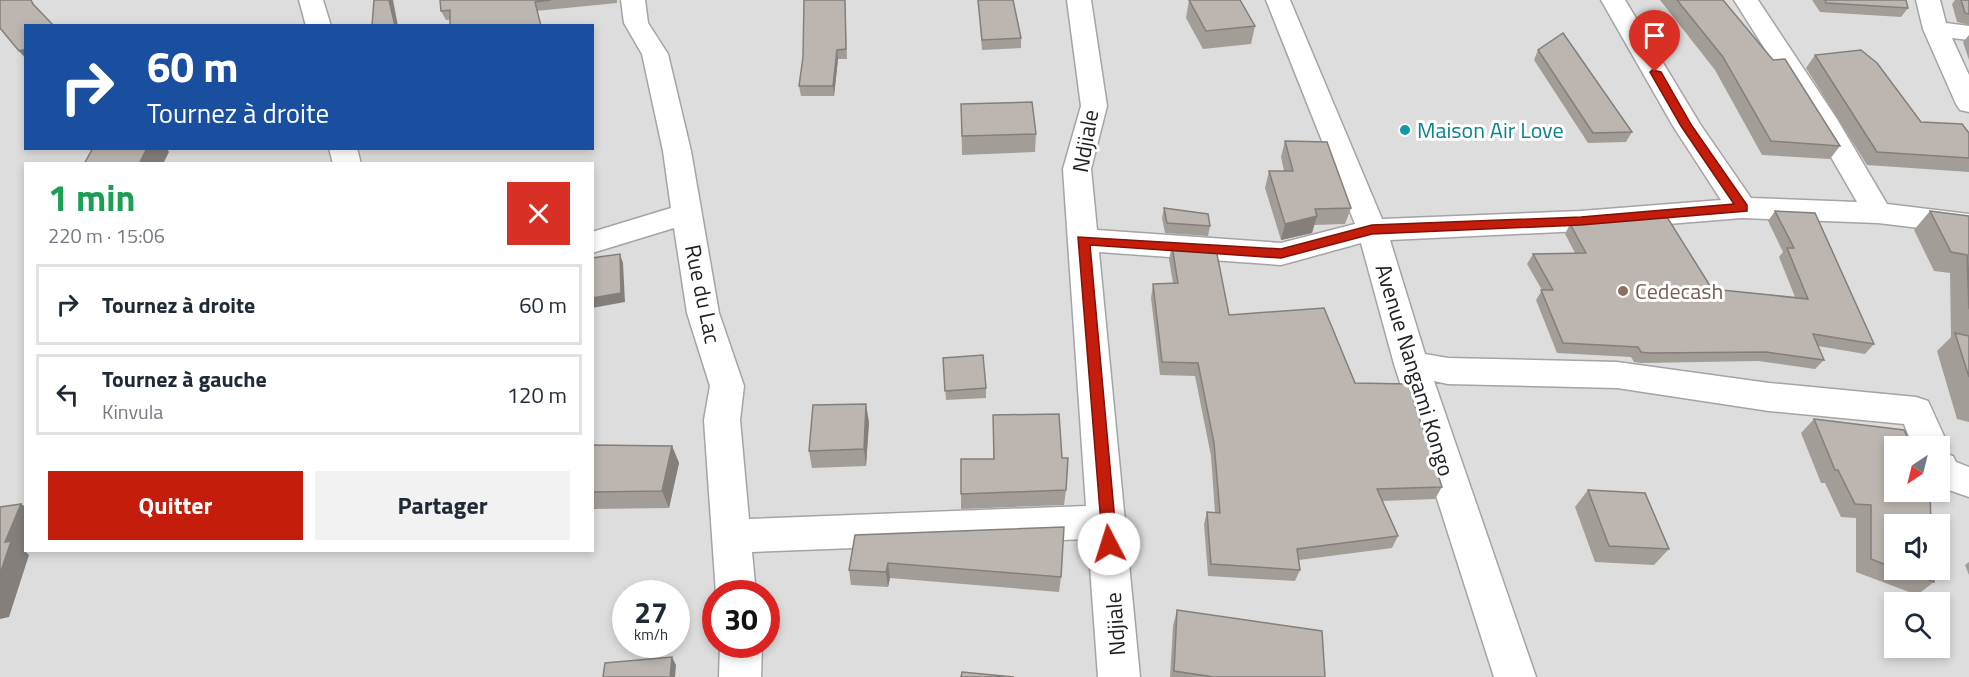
<!DOCTYPE html>
<html lang="fr">
<meta charset="utf-8">
<style>
body{margin:0;font-family:"Titillium Web",sans-serif;background:#f2f2f3;color:#1f2937;height:100vh;display:flex;flex-direction:column;font-size:22px;white-space:nowrap}
*{box-sizing:border-box;margin:0}
p{font-size:20px;color:#747a83}
.icon{flex:none;width:33px;height:33px;fill:none;stroke:currentColor;stroke-width:2;stroke-linecap:round;stroke-linejoin:round}
.map{position:relative;flex:1;overflow:hidden}
.details{position:absolute;left:24px;top:162px;width:570px;height:390px;display:flex;flex-direction:column;background:#fff;border-radius:0px;box-shadow:0 3px 9px #0003}
.details>*{flex:none}
.guide{position:absolute;left:24px;top:24px;width:570px;height:126px;border-radius:0px;box-shadow:0 3px 9px #0003;background:#1a4fa0;color:#fff;overflow:hidden}
.needle{width:39px;rotate:215deg}
.buttons{position:absolute;left:1884px;top:436px;display:grid;gap:12px}
.buttons a{display:grid;place-items:center;width:66px;height:66px;border-radius:0px;background:#fff;box-shadow:0 3px 9px #0003;font-size:30px}
.speed{position:absolute;left:612px;top:580px;display:flex;gap:12px;font-size:30px;font-weight:700;text-align:center}
.speed>*{display:grid;place-content:center;width:78px;height:78px;border-radius:50%;background:#fff;box-shadow:0 3px 9px #0003;line-height:1}
.speed small{font-size:15px;font-weight:400}
.speed .limit{border:9px solid #d22;background:#fff;color:#111}
.pin{position:absolute;display:grid;place-items:center;width:51px;height:51px;color:#fff;margin:-62px -26px;border-radius:50% 50% 50% 0;rotate:-45deg;box-shadow:0 0 6px #0007}
.pin .icon{rotate:45deg}
.me{position:absolute;width:66px;margin:-33px;rotate:355deg;stroke-linejoin:round;filter:drop-shadow(0 0 4px #0008)}
.turn{display:flex;align-items:center;gap:21px;height:126px;padding:0 24px;font-size:27px}
.turn .icon{width:78px;height:78px;stroke-width:2.5}
.turn b{display:block;font-size:42px;line-height:51px}
.round{display:grid;place-items:center;flex:none;width:63px;height:63px;border-radius:0px;background:#f2f2f3}
.headline{display:flex;align-items:center;justify-content:space-between;height:102px;padding:0 24px}
h1{font-size:36px;font-weight:700;line-height:45px;color:#1e9e55}
.cta{display:flex;gap:12px;margin-top:auto;padding:12px 24px}
.cta a{flex:1;height:69px;border-radius:0px;background:#c41d0c;color:#fff;font-size:24px;font-weight:700;line-height:69px;text-align:center}
.cta a+a{background:#f2f2f3;color:#1f2937}
ul{padding:0;list-style:none}
li{display:flex;align-items:center;gap:18px;height:81px;margin:0 12px 9px;padding:0 12px;border:3px solid #e0e1e3;border-radius:0px}
li div{flex:1}
li b{display:block;font-size:22px}
li em{font-style:normal}
.map>svg:first-child{display:block}
.residential{fill:#dedddd;fill-rule:evenodd}
.lines{fill:none;stroke-linecap:round;stroke-linejoin:round}
.street-casing{stroke:#a4a4a4;stroke-width:3}
.street{fill:#fff;fill-rule:evenodd}
.wall{fill:#a39d97}
.shaded-wall{fill:#847f7b}
.building{fill:#bdb6b0;stroke:#847f7b;stroke-width:1.5}
.route{fill:#c41d0c;stroke:#7f1308;stroke-width:1.5}
.culture-dot{fill:#0f9aa8;stroke:#fff;stroke-width:2}
.education-dot{fill:#8d6e63;stroke:#fff;stroke-width:2}
.labels{text-anchor:middle;dominant-baseline:central;stroke-width:6;stroke-linejoin:round;paint-order:stroke}
.culture-label{font-size:22px;fill:#0d838f;stroke:#fff;text-anchor:start}
.street-label{font-size:22px;fill:#202020;stroke:#fff}
.education-label{font-size:22px;fill:#785e54;stroke:#fff;text-anchor:start}
</style>
<div class="map">
<svg width="1969" height="677" viewBox="0 0 1969 677">
<rect width="100%" height="100%" fill="#f0eee7"/>
<path class="residential" d="M0,0H1969V677H0ZM26,26H592V148H26ZM26,164H592V550H26ZM1894,447H1940V492H1894ZM1894,525H1940V570H1894ZM626,594H676V645H626ZM716,594H766V645H716ZM1894,603H1940V648H1894Z"/>
<g class="lines">
<g class="street-casing">
<g id="street">
<path d="M299,0H323L331,26H306Z"/>
<path d="M621,0H645L648,23L668,54L691,151L719,313L744,386L740,420L749,519L1086,506L1063,169L1081,106L1067,0H1091L1107,106L1091,169L1097,230L1281,243L1355,224L1266,0H1290L1382,219L1581,211L1721,200L1673,126L1601,0H1625L1700,124L1751,198L1857,202L1809,119L1734,0H1758L1837,119L1887,204L1969,214V234L1878,223L1742,218L1581,231L1390,240L1425,354L1448,358L1617,362L1769,383L1916,397L1928,401L1949,447L1946,454L1953,456L1956,462L1969,467V497L1940,487V447H1913L1904,424L1769,411L1617,388L1448,384L1434,381L1536,677H1494L1394,364L1361,243L1281,265L1099,252L1140,677H1098L1088,539L752,552L756,594H716L704,420L710,386L687,313L674,228L592,253V232L671,208L663,151L642,54L624,23Z"/>
<path d="M1916,0H1940L1946,23L1969,26V40L1952,38L1969,75V112L1960,110L1956,104L1923,29Z"/>
<path d="M329,148H357L361,164H333Z"/>
<path d="M720,645H762L761,677H719Z"/>
</g>
</g>
<use href="#street" class="street"/>
</g>
<g class="wall">
<path d="M440,0H617V3L446,20L441,11Z"/>
<path d="M845,0L847,59H838L834,96H801L799,86Z"/>
<path d="M978,0H1013L1021,38V48L982,50Z"/>
<path d="M1189,0L1255,26L1251,44L1203,49L1186,18Z"/>
<path d="M1660,0H1723L1840,146L1830,159L1762,155L1715,70Z"/>
<path d="M1812,0H1906L1908,8L1901,17L1820,12Z"/>
<path d="M1955,0H1969V25L1957,22L1952,4Z"/>
<path d="M1969,35V60L1963,42Z"/>
<path d="M1538,50L1632,132L1626,142L1588,143L1534,60Z"/>
<path d="M1815,55L1921,122L1969,133V172L1867,165L1806,68Z"/>
<path d="M961,104L1036,134L1035,152L962,155Z"/>
<path d="M1285,141L1351,208L1345,224L1314,225L1312,233L1281,240L1265,188L1269,171H1284L1281,157Z"/>
<path d="M1164,208L1210,226L1208,236L1165,233L1162,218Z"/>
<path d="M1775,211L1874,344L1865,354L1818,346L1824,360L1815,369L1758,361L1641,363L1634,362L1631,357L1557,353L1536,300L1542,290L1527,264L1533,254L1575,253L1565,234L1570,224L1712,289L1795,297L1779,257L1783,252L1768,221Z"/>
<path d="M1930,211L1969,216V422L1957,419L1937,351L1951,337L1950,273L1934,271L1914,230Z"/>
<path d="M1172,246L1229,315L1355,383L1442,487L1435,499L1382,501L1398,536L1392,548L1299,560L1300,570L1295,581L1208,576L1204,524L1207,512L1215,513L1211,456L1195,376L1160,375L1151,298L1153,284L1173,283L1169,259Z"/>
<path d="M943,358L986,388V398L946,400Z"/>
<path d="M993,415L1062,458L1066,490L1064,505L961,509V459H993Z"/>
<path d="M1814,419L1894,525V570H1933L1934,582L1917,595L1856,572V518L1841,517L1825,483H1821L1801,433Z"/>
<path d="M869,422L866,466L812,468L809,451Z"/>
<path d="M592,445L672,446L679,463L669,508L592,509Z"/>
<path d="M1588,490L1669,549L1654,565L1595,562L1575,507Z"/>
<path d="M855,535L1061,577L1059,592L890,578L888,587L851,585L849,570Z"/>
<path d="M1969,562V575L1965,565Z"/>
<path d="M1177,610L1325,677H1170L1173,626Z"/>
</g>
<g class="shaded-wall">
<path d="M389,0H393L398,26H395Z"/>
<path d="M26,49V59L19,51Z"/>
<path d="M837,50L838,59L834,96L833,86Z"/>
<path d="M147,148H166L169,152L163,164H139Z"/>
<path d="M1317,216L1312,233L1281,240L1285,224Z"/>
<path d="M620,254L623,263L625,302L592,308V298Z"/>
<path d="M866,404L869,422L866,466L864,449Z"/>
<path d="M672,446L679,463L669,508L662,491Z"/>
<path d="M21,504L26,507L25,551L29,555L9,617L0,619V574L5,542Z"/>
<path d="M888,563L890,578L888,587L886,572Z"/>
<path d="M672,657L676,665L675,677H670Z"/>
</g>
<g class="building">
<path d="M0,0H31L33,4L54,26H26V49L19,51L0,28Z"/>
<path d="M374,0H389L395,26H372Z"/>
<path d="M440,0H551L535,2L541,26H450V10L441,11Z"/>
<path d="M804,0H845L846,49L837,50L833,86H799L803,57Z"/>
<path d="M978,0H1013L1021,38L982,40Z"/>
<path d="M1189,0H1240L1255,26L1206,31Z"/>
<path d="M1677,0H1723L1773,60L1785,59L1840,146L1771,141L1723,57Z"/>
<path d="M1825,0H1906L1908,8L1826,3Z"/>
<path d="M1961,0H1969V14L1965,13Z"/>
<path d="M1563,33L1632,132L1593,133L1538,50Z"/>
<path d="M1861,50L1877,63L1921,122L1962,124L1969,133V158L1877,152L1815,55Z"/>
<path d="M1032,102L1036,134L962,136L961,104Z"/>
<path d="M1285,141L1327,142L1351,208L1315,209L1317,216L1285,224L1269,171H1293Z"/>
<path d="M93,148H147L139,164H84Z"/>
<path d="M1164,208L1208,214L1210,226L1167,223Z"/>
<path d="M1775,211L1815,213L1874,344L1813,334L1824,360L1766,352L1648,353L1641,352L1638,347L1563,343L1541,290H1553L1533,254L1586,253L1570,224L1667,217L1712,289L1808,299L1787,248H1794Z"/>
<path d="M1930,211L1969,216V309L1967,255L1951,252Z"/>
<path d="M1172,246L1216,249L1229,315L1324,308L1355,383L1408,384L1442,487L1377,489L1398,536L1297,549L1300,570L1211,564L1207,512L1220,513L1214,443L1198,363L1162,362L1153,284L1178,283Z"/>
<path d="M620,254L621,293L592,298V258Z"/>
<path d="M1955,333L1969,336V377Z"/>
<path d="M983,355L986,388L945,391L943,358Z"/>
<path d="M866,404L864,449L809,451L813,405Z"/>
<path d="M1059,414L1062,458H1068L1066,490L961,494V459H994L993,415Z"/>
<path d="M1814,419L1904,430L1912,447H1894V492H1930L1931,525H1894V568L1871,559V505L1855,504L1838,470H1835Z"/>
<path d="M592,445L672,446L662,491L592,492Z"/>
<path d="M1588,490L1645,493L1669,549L1609,546Z"/>
<path d="M21,504L5,542L11,541L0,574V507Z"/>
<path d="M1064,527L1061,577L888,563L886,572L849,570L855,535Z"/>
<path d="M1900,570H1933L1934,582Z"/>
<path d="M1177,610L1322,631L1325,677H1214L1174,671Z"/>
<path d="M672,657L670,677H603L605,663Z"/>
<path d="M962,672L1014,677H961Z"/>
</g>
<path class="route" d="M1652,70L1661,72L1692,126L1747,205V211L1581,225L1372,234L1281,258L1090,245L1117,544L1115,549L1109,551L1103,549L1078,237L1281,249L1372,225L1581,217L1734,204L1681,126L1650,72Z"/>
<circle class="culture-dot" cx="1405" cy="130" r="6"/>
<circle class="education-dot" cx="1623" cy="291" r="6"/>
<g class="labels">
<g class="culture-label">
<text x="1417" y="130">Maison Air Love</text>
</g>
<g class="street-label">
<text transform="translate(1085 141) rotate(-80)">Ndjiale</text>
<text transform="translate(703 294) rotate(78)">Rue du Lac</text>
<text transform="translate(1415 370) rotate(73)">Avenue Nangami Kongo</text>
<text transform="translate(1115 624) rotate(-94)">Ndjiale</text>
</g>
<g class="education-label">
<text x="1635" y="291">Cedecash</text>
</g>
</g>
</svg>
<div class="buttons">
<a><svg class="needle" viewBox="-14 -14 28 28"><path d="M0-13l5 13h-10z" fill="#e53935"/><path d="M0 13l5-13h-10z" fill="#747a83"/></svg></a>
<a><svg class="icon" aria-label="sound" viewBox="0 0 24 24"><path d="M4 9h4l5-4v14l-5-4H4zM17 9q2 3 0 6"/></svg></a>
<a><svg class="icon" aria-label="search" viewBox="0 0 24 24"><circle cx="10" cy="10" r="6"/><path d="M15 15l6 6"/></svg></a>
</div>
<div class="speed"><div>27<small>km/h</small></div><div class="limit">30</div></div>
<div class="pin" style="left:1655px;top:72px;background:#d93025"><svg class="icon" aria-label="arrive" viewBox="0 0 24 24"><path d="M6 21V4h12l-3 4 3 4H6"/></svg></div>
<svg class="me" style="left:1109px;top:544px" viewBox="-20 -20 40 40"><circle r="19" fill="#fff"/><path d="M0-13L10 11 0 6-10 11z" fill="#c41d0c"/></svg>
<div class="guide">
<div class="turn"><svg class="icon" aria-label="right" viewBox="0 0 24 24"><path d="M7 20v-9h11M14 6l5 5-5 5"/></svg><div><b>60 m</b>Tournez à droite</div></div>
</div>
<section class="details">
<div class="headline"><div><h1>1 min</h1><p>220 m · 15:06</p></div><a class="round" style="background:#d93025;color:#fff"><svg class="icon" aria-label="close" viewBox="0 0 24 24"><path d="M6 6l12 12M18 6L6 18"/></svg></a></div>
<ul>
<li><svg class="icon" aria-label="right" viewBox="0 0 24 24"><path d="M7 20v-9h11M14 6l5 5-5 5"/></svg><div><b>Tournez à droite</b></div><em>60 m</em></li>
<li><svg class="icon" aria-label="left" viewBox="0 0 24 24"><path d="M17 20v-9H6M10 6l-5 5 5 5"/></svg><div><b>Tournez à gauche</b><p>Kinvula</p></div><em>120 m</em></li>
</ul>
<div class="cta"><a>Quitter</a><a>Partager</a></div>
</section>
</div>
